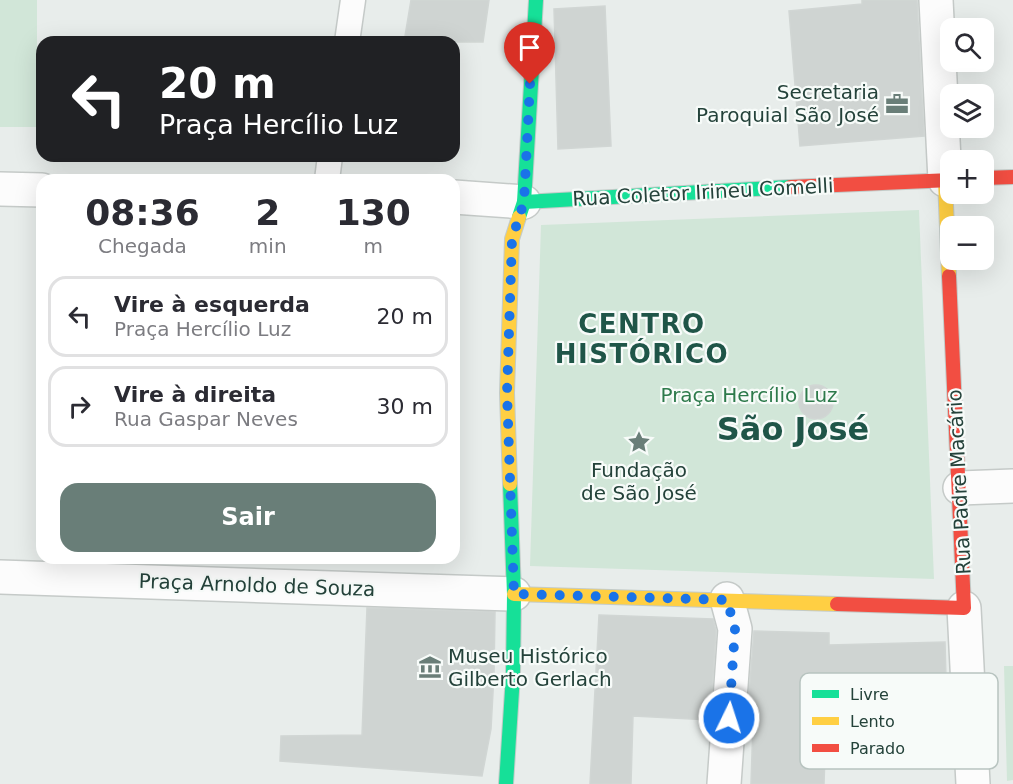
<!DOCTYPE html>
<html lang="pt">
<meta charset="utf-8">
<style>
body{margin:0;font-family:"DejaVu Sans",sans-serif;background:#f2f2f3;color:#2b2b33;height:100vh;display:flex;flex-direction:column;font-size:22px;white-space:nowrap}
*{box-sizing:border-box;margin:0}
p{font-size:20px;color:#7c7c81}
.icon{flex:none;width:33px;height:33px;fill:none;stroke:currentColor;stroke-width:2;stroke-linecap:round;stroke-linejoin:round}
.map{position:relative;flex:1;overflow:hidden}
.details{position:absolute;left:36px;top:174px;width:424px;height:390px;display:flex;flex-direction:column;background:#fff;border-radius:18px;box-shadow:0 6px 24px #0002}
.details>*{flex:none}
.guide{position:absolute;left:36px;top:36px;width:424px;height:126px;border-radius:18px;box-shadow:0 6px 24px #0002;background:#202124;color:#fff;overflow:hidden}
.buttons{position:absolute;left:940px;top:18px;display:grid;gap:12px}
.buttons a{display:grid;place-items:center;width:54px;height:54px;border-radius:12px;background:#fff;box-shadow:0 6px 24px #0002;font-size:30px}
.pin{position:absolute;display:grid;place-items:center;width:51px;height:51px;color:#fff;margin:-62px -26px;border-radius:50% 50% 50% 0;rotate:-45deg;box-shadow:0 0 6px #0007}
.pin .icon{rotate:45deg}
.me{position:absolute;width:66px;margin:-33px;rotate:4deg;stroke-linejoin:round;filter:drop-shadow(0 0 4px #0008)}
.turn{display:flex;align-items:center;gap:21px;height:126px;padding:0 24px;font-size:27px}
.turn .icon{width:78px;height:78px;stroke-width:2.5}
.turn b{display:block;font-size:42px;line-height:51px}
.eta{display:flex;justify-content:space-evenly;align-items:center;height:102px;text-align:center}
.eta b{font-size:36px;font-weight:800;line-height:42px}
.primary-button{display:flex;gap:12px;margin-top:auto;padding:12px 24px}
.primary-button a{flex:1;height:69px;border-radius:18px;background:#697e78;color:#fff;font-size:24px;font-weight:800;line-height:69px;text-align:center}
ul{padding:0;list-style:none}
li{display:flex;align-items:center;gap:18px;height:81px;margin:0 12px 9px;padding:0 12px;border:3px solid #e1e1e2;border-radius:18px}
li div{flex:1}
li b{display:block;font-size:22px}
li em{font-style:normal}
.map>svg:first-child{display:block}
.green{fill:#d1e6d8}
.building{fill:#cfd4d2;stroke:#d1d6d4;stroke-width:1.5}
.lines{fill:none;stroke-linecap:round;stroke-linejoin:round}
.lane-casing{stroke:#c5cac8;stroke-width:27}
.street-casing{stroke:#c5cac8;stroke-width:36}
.fast-casing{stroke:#c3cbc8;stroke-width:16}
.slow-casing{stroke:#c3cbc8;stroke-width:16}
.jam-casing{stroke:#c3cbc8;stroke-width:16}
.lane{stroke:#fcfcfc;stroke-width:24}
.street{stroke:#fcfcfc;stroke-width:33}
.fast{stroke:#16e098;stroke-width:14}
.slow{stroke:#ffcf43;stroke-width:14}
.jam{stroke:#f24e42;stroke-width:14}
.route{stroke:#1a73e8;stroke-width:10;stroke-dasharray:0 18}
.labels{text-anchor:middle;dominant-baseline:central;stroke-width:4.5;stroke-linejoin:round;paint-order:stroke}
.poi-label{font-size:20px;fill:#24423a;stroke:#f7fbf9;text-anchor:end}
.street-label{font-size:20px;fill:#24423a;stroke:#f7fbf9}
.park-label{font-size:20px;fill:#2d7a4b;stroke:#f7fbf9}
.district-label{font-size:26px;font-weight:bold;letter-spacing:1.5px;fill:#1f5548;stroke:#f7fbf9}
.town-label{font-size:32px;font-weight:bold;fill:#1f5548;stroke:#f7fbf9}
.key{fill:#f7fbf9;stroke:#b8c4c0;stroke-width:1.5}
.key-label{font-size:16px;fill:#24423a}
</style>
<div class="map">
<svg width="1013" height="784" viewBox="0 0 1013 784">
<rect width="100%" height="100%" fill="#e8edeb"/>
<g class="green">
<rect x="0" y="0" width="37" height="127"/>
<path d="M919,210L934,579L530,566L541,225Z"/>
<path d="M455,264L459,538L455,539H454Z"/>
<path d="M1004,666H1013V780L1007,781Z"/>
</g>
<g class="building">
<path d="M411,0H489L483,42H404Z"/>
<path d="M862,0H917L924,136L800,146L789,11L862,4Z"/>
<path d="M605,6L611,146L558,149L554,9Z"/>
<circle cx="816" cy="402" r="17"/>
<path d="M367,608L495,612L494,674L491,729L482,776L280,761L281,736L362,735Z"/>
<path d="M599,615L713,619L716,631L710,720L633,716L631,784H590Z"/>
<path d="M754,631L829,633V645L945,642L948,751L825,755L824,784H751L753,723L747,722Z"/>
</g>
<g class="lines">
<g class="lane-casing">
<g id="lane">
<path d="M347,42L353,0"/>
<path d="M327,180L330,156"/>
</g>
</g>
<g class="street-casing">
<g id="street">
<path d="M936,0L945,180"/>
<path d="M0,189L42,190"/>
<path d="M454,197L524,202"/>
<path d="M960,488L1013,486"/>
<path d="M0,577L514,594"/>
<path d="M964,608L973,784"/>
<path d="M724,784L735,629L727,599"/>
</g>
</g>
<g class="fast-casing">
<g id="fast">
<path d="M524,202L790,187"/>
<path d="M519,217L524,202L536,0"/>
<path d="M506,784L513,675L514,594L510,484"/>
</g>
</g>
<g class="slow-casing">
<g id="slow">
<path d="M945,180L949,276"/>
<path d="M510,484L507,393L512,239L519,217"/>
<path d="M514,594L837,604"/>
</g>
</g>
<g class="jam-casing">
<g id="jam">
<path d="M984,178L1013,177"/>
<path d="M790,187L951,180"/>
<path d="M837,604L964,608L949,276"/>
</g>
</g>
<use href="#lane" class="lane"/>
<use href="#street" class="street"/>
<use href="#fast" class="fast"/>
<use href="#slow" class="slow"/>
<use href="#jam" class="jam"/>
</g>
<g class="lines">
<path class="route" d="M530,84L524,202L512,239L507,393L514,594L727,600L735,629L729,718"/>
</g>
<defs>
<g id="office-bare" transform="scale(1.8)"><path d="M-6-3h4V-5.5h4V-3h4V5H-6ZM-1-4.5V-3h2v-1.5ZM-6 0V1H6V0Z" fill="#697e78" stroke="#f7fbf9" stroke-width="2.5" paint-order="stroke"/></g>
<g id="sight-bare" transform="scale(1.8)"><path d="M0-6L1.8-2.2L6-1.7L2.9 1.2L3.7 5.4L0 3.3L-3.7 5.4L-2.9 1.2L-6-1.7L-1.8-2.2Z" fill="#697e78" stroke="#f7fbf9" stroke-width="2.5" paint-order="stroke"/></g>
<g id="museum-bare" transform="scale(1.8)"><path d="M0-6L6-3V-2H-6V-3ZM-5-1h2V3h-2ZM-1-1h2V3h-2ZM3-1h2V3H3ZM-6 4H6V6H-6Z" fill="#697e78" stroke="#f7fbf9" stroke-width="2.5" paint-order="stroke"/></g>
</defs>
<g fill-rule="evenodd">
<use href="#office-bare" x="897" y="104"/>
<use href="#sight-bare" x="639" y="442"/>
<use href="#museum-bare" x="430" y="667"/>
</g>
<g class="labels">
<g class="poi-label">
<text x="879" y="92">Secretaria<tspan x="879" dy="23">Paroquial São José</tspan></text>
<text x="639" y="470" text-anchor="middle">Fundação<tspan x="639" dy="23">de São José</tspan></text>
<text x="448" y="656" text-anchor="start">Museu Histórico<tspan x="448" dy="23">Gilberto Gerlach</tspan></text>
</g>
<g class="street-label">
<text transform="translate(703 192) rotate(-3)">Rua Coletor Irineu Comelli</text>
<text transform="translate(959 482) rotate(-93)">Rua Padre Macário</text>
<text transform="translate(257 585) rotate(2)">Praça Arnoldo de Souza</text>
</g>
<g class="park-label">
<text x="749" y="395">Praça Hercílio Luz</text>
</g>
<g class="district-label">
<text x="642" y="324">CENTRO<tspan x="642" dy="30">HISTÓRICO</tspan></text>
</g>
<g class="town-label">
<text x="793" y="429">São José</text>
</g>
</g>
<rect x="800" y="673" width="198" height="96" rx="9" class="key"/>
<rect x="812" y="690" width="27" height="8" fill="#16e098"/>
<rect x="812" y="717" width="27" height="8" fill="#ffcf43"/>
<rect x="812" y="744" width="27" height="8" fill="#f24e42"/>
<g class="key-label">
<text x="850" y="700">Livre</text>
<text x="850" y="727">Lento</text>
<text x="850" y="754">Parado</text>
</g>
</svg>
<div class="buttons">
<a><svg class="icon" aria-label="search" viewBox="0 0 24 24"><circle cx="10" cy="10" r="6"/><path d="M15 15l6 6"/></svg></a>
<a><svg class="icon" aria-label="layers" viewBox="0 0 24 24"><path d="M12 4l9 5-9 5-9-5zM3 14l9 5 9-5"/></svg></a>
<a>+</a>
<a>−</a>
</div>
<div class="pin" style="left:530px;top:84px;background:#d93025"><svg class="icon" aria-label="arrive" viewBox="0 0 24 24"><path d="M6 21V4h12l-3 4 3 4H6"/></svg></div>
<svg class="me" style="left:729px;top:718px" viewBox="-20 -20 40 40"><circle r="17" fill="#1a73e8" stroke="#fff" stroke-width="3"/><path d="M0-11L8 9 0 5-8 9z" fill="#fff"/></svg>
<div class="guide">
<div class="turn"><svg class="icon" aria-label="left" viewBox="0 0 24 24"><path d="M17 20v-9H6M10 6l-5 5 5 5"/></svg><div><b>20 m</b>Praça Hercílio Luz</div></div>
</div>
<section class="details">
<div class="eta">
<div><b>08:36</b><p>Chegada</p></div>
<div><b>2</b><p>min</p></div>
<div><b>130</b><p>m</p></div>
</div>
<ul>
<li><svg class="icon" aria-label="left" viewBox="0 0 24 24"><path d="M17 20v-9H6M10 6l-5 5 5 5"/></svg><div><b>Vire à esquerda</b><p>Praça Hercílio Luz</p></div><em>20 m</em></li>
<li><svg class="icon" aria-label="right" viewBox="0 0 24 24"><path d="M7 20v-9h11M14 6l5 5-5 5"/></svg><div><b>Vire à direita</b><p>Rua Gaspar Neves</p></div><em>30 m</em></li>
</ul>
<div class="primary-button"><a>Sair</a></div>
</section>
</div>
